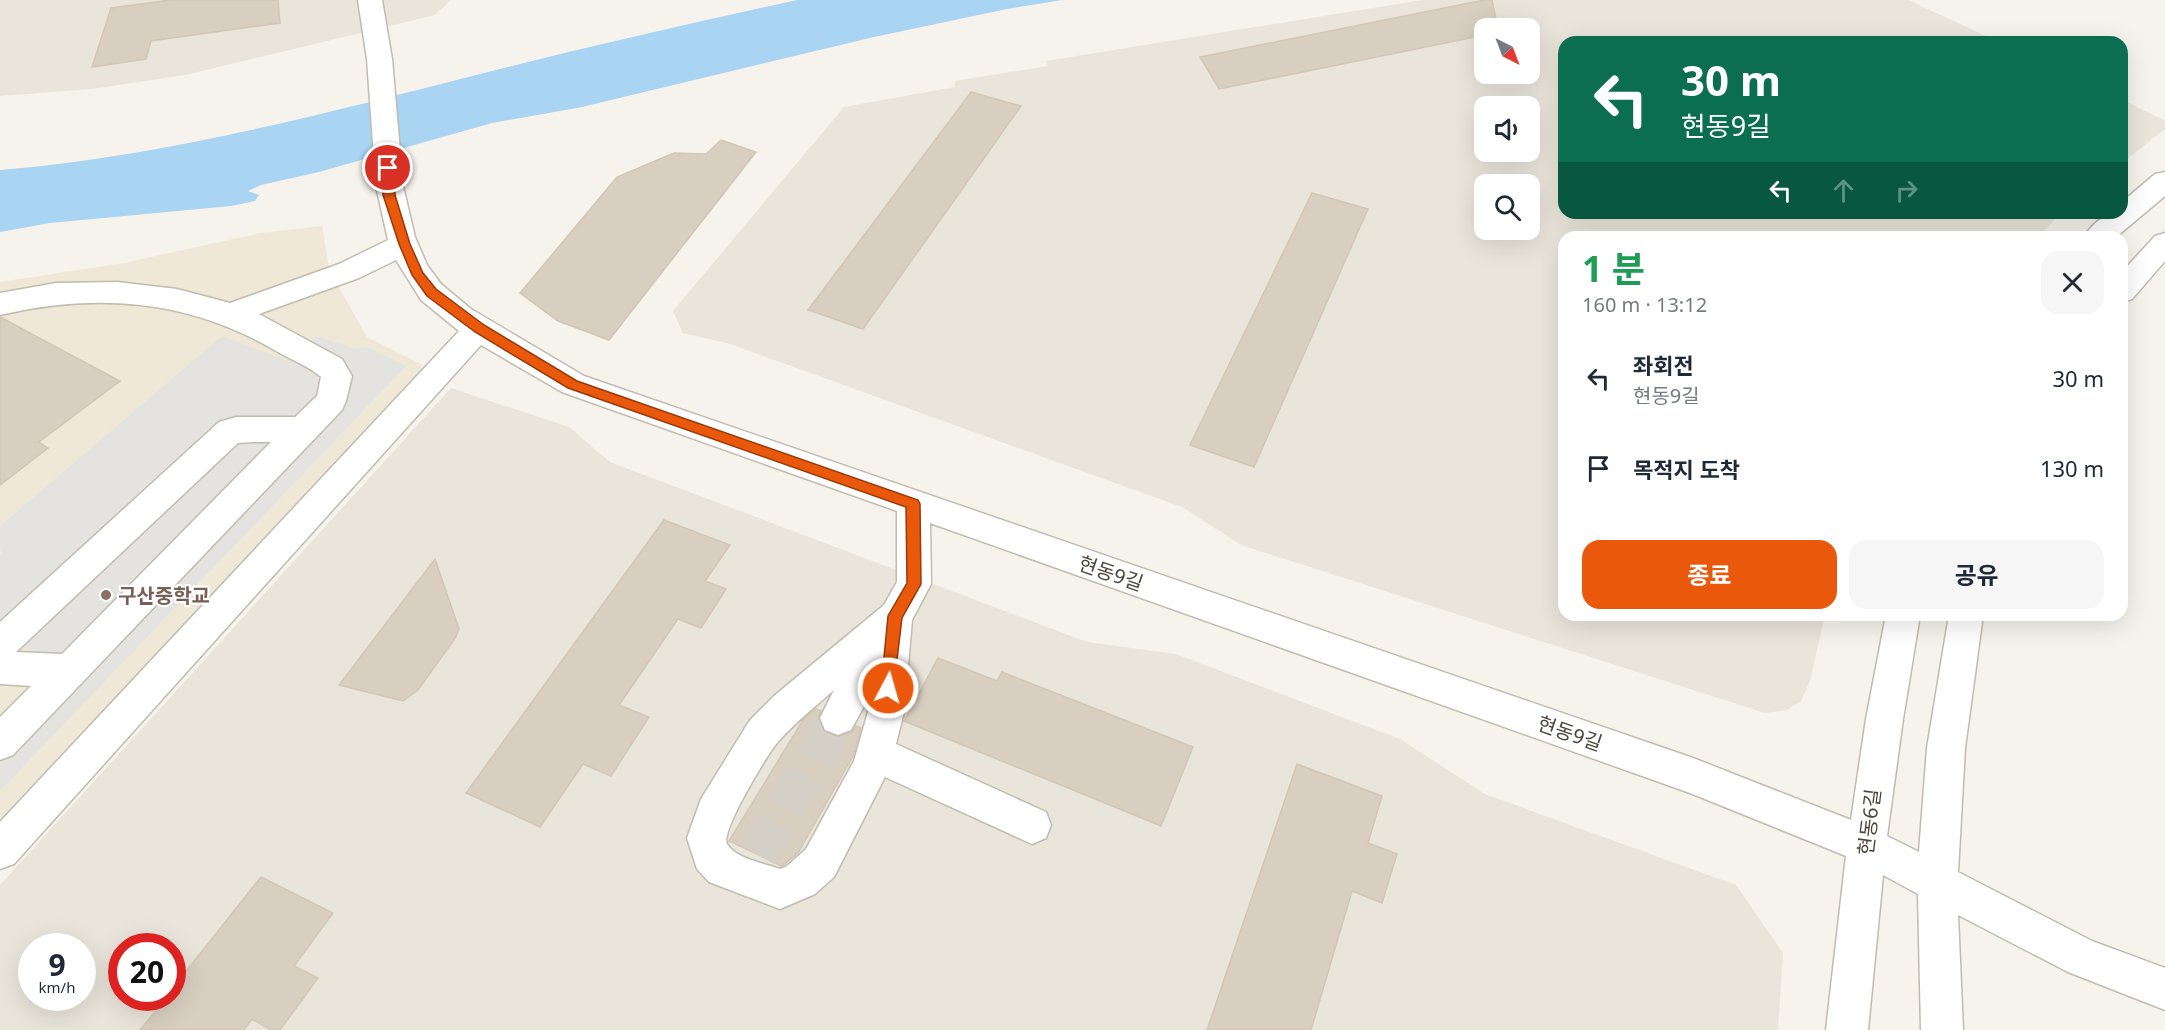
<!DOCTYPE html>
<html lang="ko">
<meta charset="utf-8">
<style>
body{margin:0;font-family:"Noto Sans","Noto Sans KR",sans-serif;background:#f6f6f7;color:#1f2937;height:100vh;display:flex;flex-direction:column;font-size:22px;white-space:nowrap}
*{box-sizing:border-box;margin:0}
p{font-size:20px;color:#747a83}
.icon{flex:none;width:33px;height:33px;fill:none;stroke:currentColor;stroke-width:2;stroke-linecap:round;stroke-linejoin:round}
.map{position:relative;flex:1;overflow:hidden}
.side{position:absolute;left:1558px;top:231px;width:570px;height:390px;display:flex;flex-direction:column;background:#fff;border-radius:18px;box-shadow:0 6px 24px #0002}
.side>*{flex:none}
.guide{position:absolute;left:1558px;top:36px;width:570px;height:183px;border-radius:18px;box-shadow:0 6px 24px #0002;background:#0b6e4f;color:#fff;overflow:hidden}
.needle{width:39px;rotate:138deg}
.tools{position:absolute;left:1474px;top:18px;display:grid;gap:12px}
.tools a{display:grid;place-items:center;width:66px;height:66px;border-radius:12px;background:#fff;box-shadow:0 6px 24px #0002;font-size:30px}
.speed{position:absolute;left:18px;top:933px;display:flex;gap:12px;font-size:30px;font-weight:700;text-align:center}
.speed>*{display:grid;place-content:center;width:78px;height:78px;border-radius:50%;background:#fff;box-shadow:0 6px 24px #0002;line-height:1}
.speed small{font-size:15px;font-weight:400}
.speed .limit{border:9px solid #d22;background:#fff;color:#111}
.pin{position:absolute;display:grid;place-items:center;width:51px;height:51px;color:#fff;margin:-26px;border:3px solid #fff;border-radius:50%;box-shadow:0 2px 6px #0007}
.me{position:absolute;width:66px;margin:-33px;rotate:6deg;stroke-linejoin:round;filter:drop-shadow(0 0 4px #0008)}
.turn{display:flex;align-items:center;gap:21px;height:126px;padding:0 24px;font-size:27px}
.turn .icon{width:78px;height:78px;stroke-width:2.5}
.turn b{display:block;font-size:42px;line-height:51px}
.lanes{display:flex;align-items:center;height:57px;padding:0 24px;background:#0003;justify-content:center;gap:30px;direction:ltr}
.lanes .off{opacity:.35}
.round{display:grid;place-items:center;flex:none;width:63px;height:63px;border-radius:18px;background:#f6f6f7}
.head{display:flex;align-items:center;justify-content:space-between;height:102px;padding:0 24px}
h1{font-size:36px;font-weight:700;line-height:45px;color:#1e9e55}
.cta{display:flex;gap:12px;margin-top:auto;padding:12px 24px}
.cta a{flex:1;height:69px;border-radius:18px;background:#ea580c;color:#fff;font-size:24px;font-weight:700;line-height:69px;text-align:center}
.cta a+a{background:#f6f6f7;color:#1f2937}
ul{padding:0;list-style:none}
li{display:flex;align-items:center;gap:18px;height:90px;padding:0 24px}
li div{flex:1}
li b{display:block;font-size:22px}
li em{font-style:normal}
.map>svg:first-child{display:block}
.residential{fill:#eae5da;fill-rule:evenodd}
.education{fill:#efe8d6}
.parking{fill:#e5e3e0}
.water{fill:#a9d4f2}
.building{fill:#d8cfc1;stroke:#d3c7b4;stroke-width:1.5}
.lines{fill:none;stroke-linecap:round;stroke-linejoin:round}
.minor-tunnel{stroke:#d4d0c8;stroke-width:37;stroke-dasharray:37 18;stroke-linecap:butt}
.minor-casing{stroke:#c2bbae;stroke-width:3}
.minor{fill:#fff;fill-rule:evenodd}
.route{fill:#ea580c;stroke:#983908;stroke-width:1.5}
.education-dot{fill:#8d6e63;stroke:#fff;stroke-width:2}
.labels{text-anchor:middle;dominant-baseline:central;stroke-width:4.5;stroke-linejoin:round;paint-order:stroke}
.street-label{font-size:20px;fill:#4b4439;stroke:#fff}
.education-label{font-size:20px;font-weight:bold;fill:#785e54;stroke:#fff;text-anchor:start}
</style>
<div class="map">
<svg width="2165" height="1030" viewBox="0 0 2165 1030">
<rect width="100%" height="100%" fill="#f6f3ec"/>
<g class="residential">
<path d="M0,0H451L435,15L185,75L92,89L0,96Z"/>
<path d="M1422,0H1908L1999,42H1564V213H2061L2038,237H1564V615H1825L1810,681L1801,701L1787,710L1765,713L1241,545L1182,507L727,343L683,333L673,311L844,107L955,87V81L1048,66L1046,61ZM1485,28H1530V74H1485ZM1485,106H1530V152H1485ZM1485,184H1530V230H1485Z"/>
<path d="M2123,100L2165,121V129L2123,162Z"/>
<path d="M451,388L569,427L610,462L1087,642L1176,654L1400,739L1485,794L1736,885L1783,953L1778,1030H0V885ZM32,946H82V998H32ZM122,946H172V998H122Z"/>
</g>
<path class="education" d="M322,226L329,267L333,277L367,337L425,366L0,824V282L124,263L260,233Z"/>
<path class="parking" d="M222,336L288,361L317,336L356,349L366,347L406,366L0,791V718L55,662L0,635V555L2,552L0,550V526Z"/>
<path class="water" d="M797,0H1062L1007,9L874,37L582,107L492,123L319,172L261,185L248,191L259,195L255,201L231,206L50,223L0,232V170C167,156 326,113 488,72C590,46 694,23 797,0Z"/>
<g class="building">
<path d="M170,0H278L280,23L151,41L146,59L92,67L111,8Z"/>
<path d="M1484,0H1492L1498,28H1485V35L1219,89L1200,57Z"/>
<path d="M971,92L1021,106L863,329L808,310Z"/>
<path d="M721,140L756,152L609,340L558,321L520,293L617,177L674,153L706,154Z"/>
<path d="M1312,193L1368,209L1254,467L1190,445Z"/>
<path d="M0,317L120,381L39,442L48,448L0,485Z"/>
<path d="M664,520L730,545L705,581L726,589L701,628L678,619L619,705L649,717L611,776L583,764L540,827L466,793Z"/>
<path d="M435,559L459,629L456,637L418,690L403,701L339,685Z"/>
<path d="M938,658L997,681L1002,672L1193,747L1161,826L904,721Z"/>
<path d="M816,709L821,711L818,719L824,732L839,737L852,732L856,726L861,728L853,756L798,853L782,866L729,841L803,720Z"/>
<path d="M1297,764L1382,796L1368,843L1397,854L1382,903L1352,891L1311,1030H1207Z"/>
<path d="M261,877L333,913L294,966L318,978L280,1030H271L252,1019L244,1030H140L166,998H172V989Z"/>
</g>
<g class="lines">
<path class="minor-tunnel" d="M758,855L838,718"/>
<g class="minor-casing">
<g id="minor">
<path d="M358,0H382L392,59L403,186L415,237L427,265L441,284L471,309L584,376L1693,758L1851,820L1866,719L1886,615H1920L1903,719L1887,836L1919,852L1927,748L1949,615H1983L1965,748L1958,872L2092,941L2165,968V1010L2068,972L1958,915L1963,1030H1921L1918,894L1883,875L1868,1030H1826L1846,856L1690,793L930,523L931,584L912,620L904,712L896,744L1046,812L1051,825L1046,838L1032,844L885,777L834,877L815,894L780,909L709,882L697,869L687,838L701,799L750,720L774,696L884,605L897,582V511L562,392L481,345L14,864L0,869V822L459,331L421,300L396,260L359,278L259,314L342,359L352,376L346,401L342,410L13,755L0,760V717L31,686L0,684V622L219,422L236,417H295L317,396L321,377C310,367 292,360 278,352C190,300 99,292 0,315V293L56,283L117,282L177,289L230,303L339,264L388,240L376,186L367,59ZM254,442H271L62,654L16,652L238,443ZM834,690L820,718L825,730L838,735L851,730L869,697L868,712L854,761L806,849L787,866L780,869C764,863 736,859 727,844C720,832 767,755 777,743C794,723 815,707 834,690Z"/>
<path d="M2165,172V196L2116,237H2084C2093,222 2106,213 2122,213V202L2155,174Z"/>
<path d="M2165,233V261L2132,299L2122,302V272L2155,236Z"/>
</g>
</g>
<use href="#minor" class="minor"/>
</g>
<path class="route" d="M388,164L394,168L395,195L410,244L423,273L436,289L484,325L577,381L918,500L920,504L921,584L902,618L893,693L888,695L883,693L881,688L888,616L907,583L906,507L568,388L475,332L427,296L412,275L399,244L383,195V168Z"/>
<circle class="education-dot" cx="106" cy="595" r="6"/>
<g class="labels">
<g class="street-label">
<text transform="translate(1111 573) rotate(19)">현동9길</text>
<text transform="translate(1570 733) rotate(19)">현동9길</text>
<text transform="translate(1869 822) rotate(-83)">현동6길</text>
</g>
<g class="education-label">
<text x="118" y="595">구산중학교</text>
</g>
</g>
</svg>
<div class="tools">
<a><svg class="needle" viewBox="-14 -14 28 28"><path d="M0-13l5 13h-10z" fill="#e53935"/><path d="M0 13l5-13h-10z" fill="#747a83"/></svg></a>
<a><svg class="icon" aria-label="sound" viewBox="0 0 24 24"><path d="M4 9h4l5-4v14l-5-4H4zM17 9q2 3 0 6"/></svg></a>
<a><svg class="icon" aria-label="search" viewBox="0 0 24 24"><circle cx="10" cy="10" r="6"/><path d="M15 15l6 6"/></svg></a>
</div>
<div class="speed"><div>9<small>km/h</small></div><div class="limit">20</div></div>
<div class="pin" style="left:388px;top:168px;background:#d93025"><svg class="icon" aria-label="arrive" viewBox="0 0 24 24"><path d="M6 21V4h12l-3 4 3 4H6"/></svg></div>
<svg class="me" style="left:888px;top:688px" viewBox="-20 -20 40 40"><circle r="17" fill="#ea580c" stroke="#fff" stroke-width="3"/><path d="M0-11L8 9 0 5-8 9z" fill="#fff"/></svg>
<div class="guide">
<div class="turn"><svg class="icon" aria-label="left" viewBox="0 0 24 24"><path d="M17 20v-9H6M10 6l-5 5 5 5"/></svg><div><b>30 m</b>현동9길</div></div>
<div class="lanes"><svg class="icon" aria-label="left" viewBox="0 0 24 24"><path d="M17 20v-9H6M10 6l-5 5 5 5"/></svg><svg class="icon off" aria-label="ahead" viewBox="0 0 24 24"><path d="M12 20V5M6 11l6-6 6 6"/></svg><svg class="icon off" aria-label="right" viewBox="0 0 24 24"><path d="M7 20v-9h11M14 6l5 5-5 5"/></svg></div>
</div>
<section class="side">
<div class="head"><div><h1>1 분</h1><p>160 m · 13:12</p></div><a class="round"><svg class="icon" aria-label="close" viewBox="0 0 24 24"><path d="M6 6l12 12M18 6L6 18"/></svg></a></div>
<ul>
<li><svg class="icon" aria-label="left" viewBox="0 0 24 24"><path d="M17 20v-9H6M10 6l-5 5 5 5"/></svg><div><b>좌회전</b><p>현동9길</p></div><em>30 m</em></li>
<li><svg class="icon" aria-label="arrive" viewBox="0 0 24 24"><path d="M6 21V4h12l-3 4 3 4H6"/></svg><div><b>목적지 도착</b></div><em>130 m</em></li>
</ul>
<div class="cta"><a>종료</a><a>공유</a></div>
</section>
</div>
